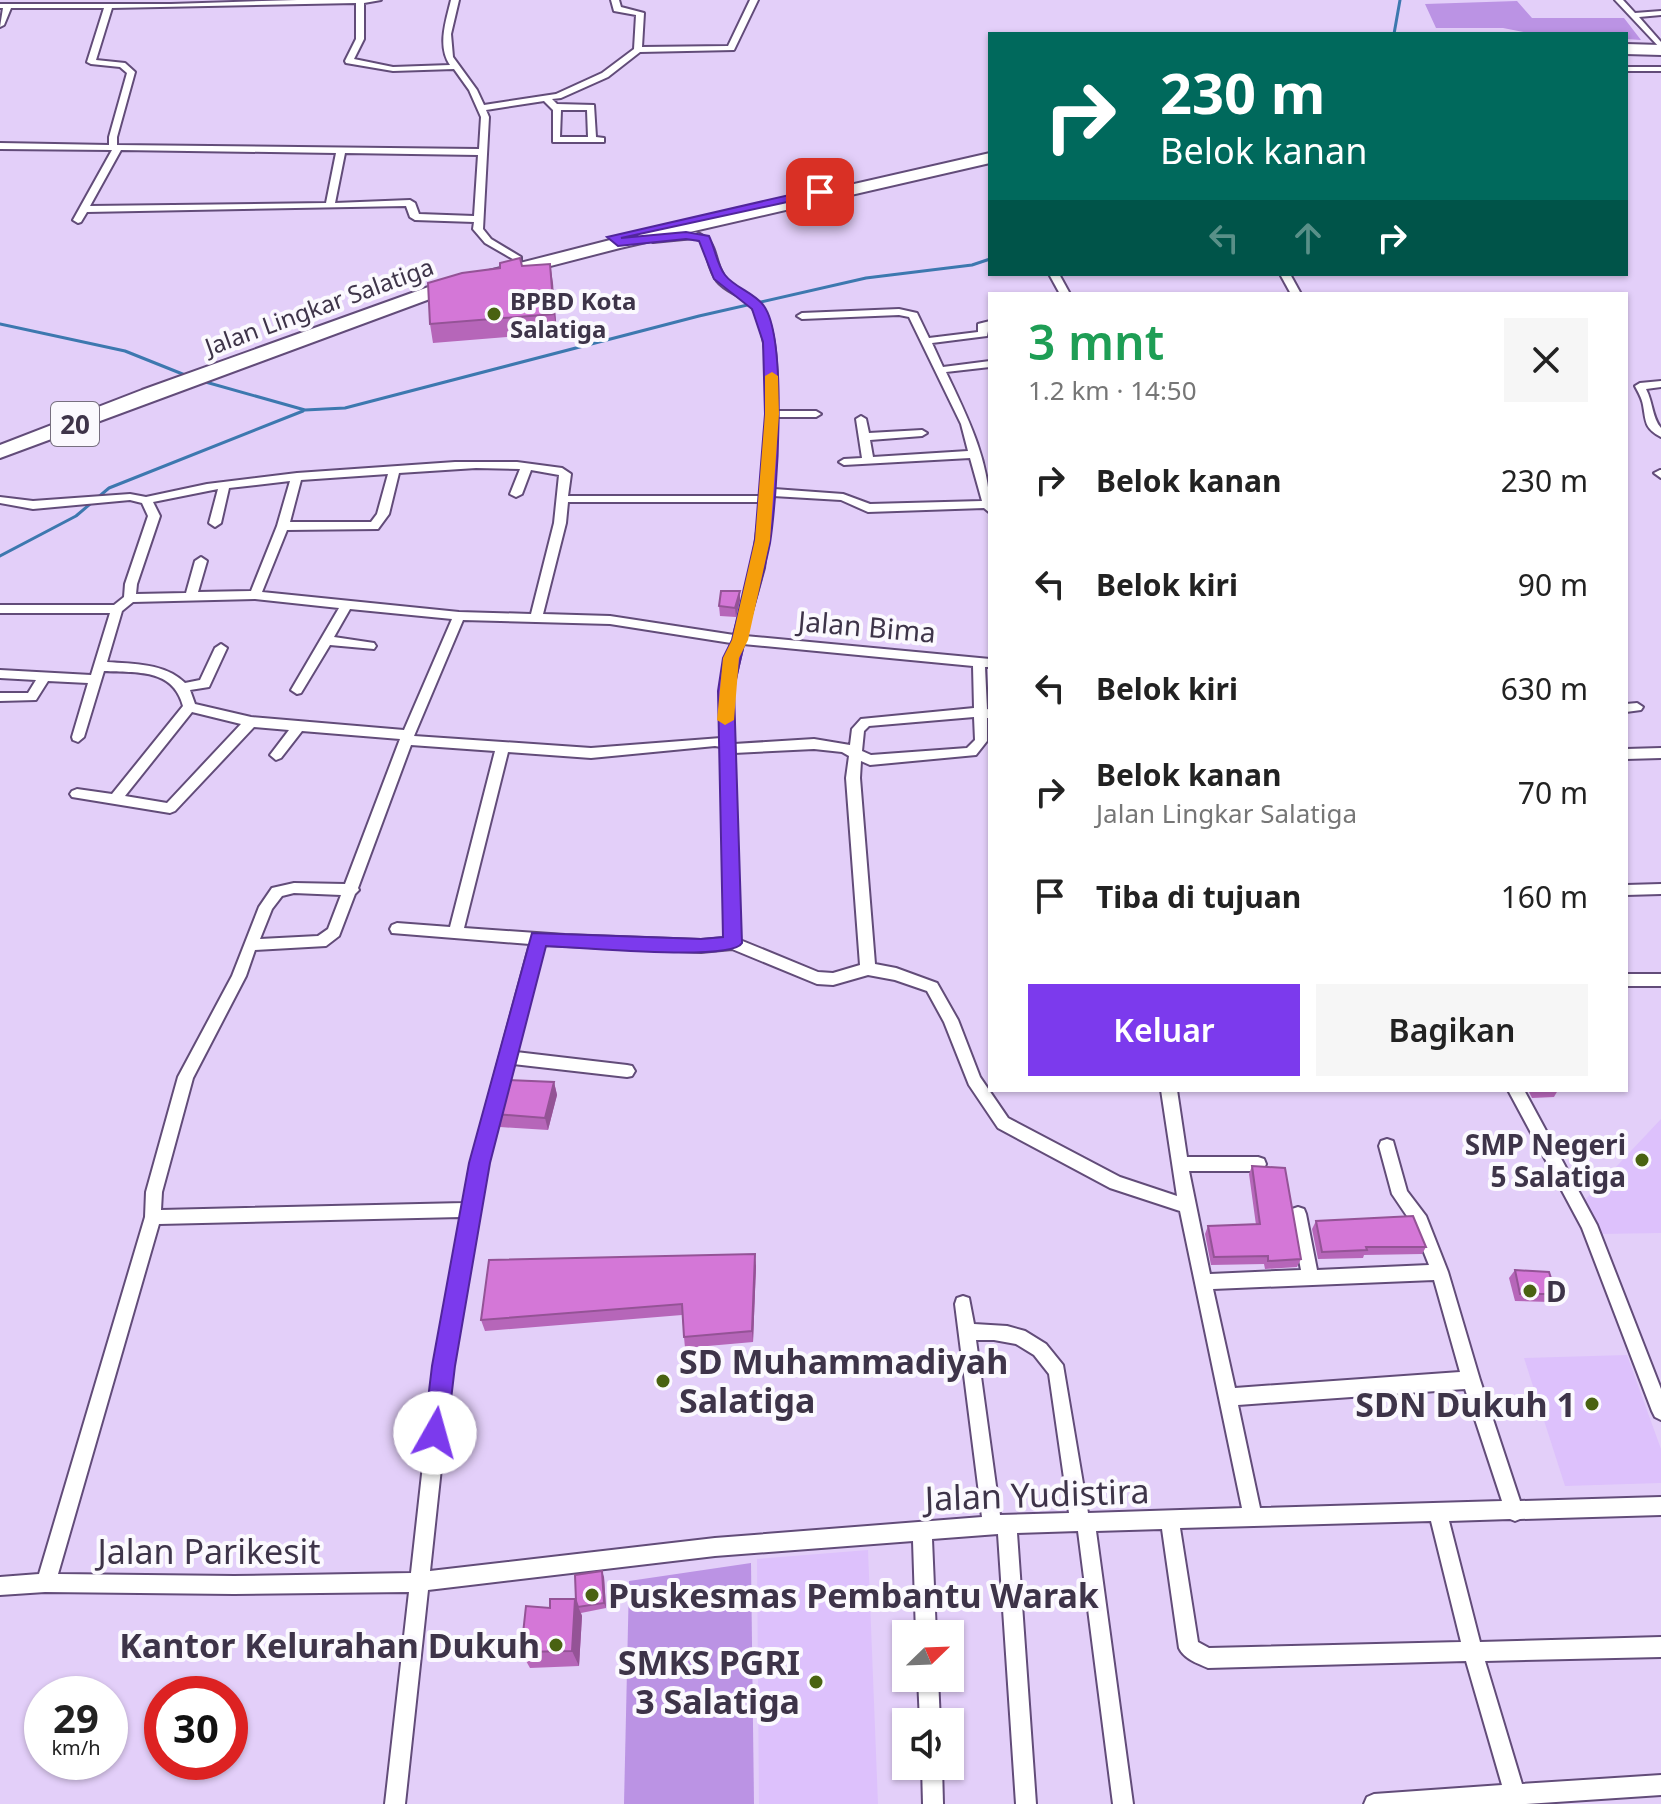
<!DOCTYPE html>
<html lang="id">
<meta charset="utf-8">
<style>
body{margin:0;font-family:"Noto Sans",sans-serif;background:#f6f6f6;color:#222;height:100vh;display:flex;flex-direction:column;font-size:30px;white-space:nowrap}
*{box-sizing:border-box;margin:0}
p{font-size:26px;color:#767676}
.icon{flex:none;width:44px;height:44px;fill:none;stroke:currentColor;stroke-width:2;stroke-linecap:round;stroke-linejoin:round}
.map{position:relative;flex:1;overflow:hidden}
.panel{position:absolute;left:988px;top:292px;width:640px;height:800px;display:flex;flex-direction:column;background:#fff;border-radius:0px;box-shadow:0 2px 6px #0004}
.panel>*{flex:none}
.hud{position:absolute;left:988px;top:32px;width:640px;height:244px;border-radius:0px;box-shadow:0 2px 6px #0004;background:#00695c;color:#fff;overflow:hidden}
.needle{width:52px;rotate:67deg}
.tools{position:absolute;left:892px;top:1620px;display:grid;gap:16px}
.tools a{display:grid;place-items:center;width:72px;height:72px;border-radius:0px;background:#fff;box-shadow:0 2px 6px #0004;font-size:40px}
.speed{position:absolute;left:24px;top:1676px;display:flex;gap:16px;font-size:40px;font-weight:700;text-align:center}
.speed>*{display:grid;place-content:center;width:104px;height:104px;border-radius:50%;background:#fff;box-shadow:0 2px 6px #0004;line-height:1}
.speed small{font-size:20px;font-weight:400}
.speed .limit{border:12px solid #d22;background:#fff;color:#111}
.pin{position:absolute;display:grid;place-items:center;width:68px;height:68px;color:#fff;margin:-34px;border-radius:16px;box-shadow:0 4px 12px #0006}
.me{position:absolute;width:88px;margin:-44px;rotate:7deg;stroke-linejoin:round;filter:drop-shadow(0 0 6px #0008)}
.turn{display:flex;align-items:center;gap:28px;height:168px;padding:0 40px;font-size:36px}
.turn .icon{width:104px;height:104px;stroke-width:2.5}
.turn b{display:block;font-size:56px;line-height:68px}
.lanes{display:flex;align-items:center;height:76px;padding:0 40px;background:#0003;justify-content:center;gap:40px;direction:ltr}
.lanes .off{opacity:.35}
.round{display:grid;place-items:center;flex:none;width:84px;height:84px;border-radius:0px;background:#f6f6f6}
.summary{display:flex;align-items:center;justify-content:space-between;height:136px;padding:0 40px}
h1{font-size:48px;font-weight:600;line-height:60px;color:#1e9e55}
.primary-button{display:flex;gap:16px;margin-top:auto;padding:16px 40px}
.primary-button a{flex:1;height:92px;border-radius:0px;background:#7c3aed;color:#fff;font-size:32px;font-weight:600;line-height:92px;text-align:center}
.primary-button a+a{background:#f6f6f6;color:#222}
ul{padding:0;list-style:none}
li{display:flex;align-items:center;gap:24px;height:104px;padding:0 40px}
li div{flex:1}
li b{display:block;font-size:30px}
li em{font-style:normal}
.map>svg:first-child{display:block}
.built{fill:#ddc1fc}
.green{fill:#bb93e4}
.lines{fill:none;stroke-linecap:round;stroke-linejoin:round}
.stream{stroke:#3d78af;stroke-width:3}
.street-casing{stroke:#624c79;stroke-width:4}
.highway-casing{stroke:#624c79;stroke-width:4}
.street{fill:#fff;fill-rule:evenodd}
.highway{fill:#fff;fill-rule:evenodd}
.wall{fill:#b666b9}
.shaded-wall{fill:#945396}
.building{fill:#d477d7;stroke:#945396;stroke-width:2}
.route{fill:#7c3aed;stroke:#51269a;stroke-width:2}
.slow{fill:#f59e0b}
.poi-dot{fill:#496211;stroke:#fbf9fe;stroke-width:3}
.labels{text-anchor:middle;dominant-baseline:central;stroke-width:8;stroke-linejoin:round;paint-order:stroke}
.far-poi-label{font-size:24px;font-weight:bold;fill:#3e3449;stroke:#fbf9fe;text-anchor:start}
.far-street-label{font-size:24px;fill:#3e3449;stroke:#fbf9fe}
.shield{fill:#fbf9fe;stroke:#776f7f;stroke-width:2}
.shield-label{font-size:26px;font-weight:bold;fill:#3e3449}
.street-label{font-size:28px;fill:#3e3449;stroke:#fbf9fe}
.poi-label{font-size:28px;font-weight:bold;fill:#3e3449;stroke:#fbf9fe;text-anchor:end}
.near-poi-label{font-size:34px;font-weight:bold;fill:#3e3449;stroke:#fbf9fe;text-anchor:end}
.near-street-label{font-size:34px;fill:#3e3449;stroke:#fbf9fe}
</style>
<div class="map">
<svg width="1661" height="1804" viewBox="0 0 1661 1804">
<rect width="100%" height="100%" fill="#e3cff9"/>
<g class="built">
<path d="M1661,1119V1233L1600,1234L1584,1201Z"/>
<path d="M1627,1355L1661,1449V1483L1565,1486L1524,1358Z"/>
<path d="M868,1550L878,1804H759L757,1559Z"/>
</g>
<g class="green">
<path d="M1517,1L1532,18H1624L1641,40L1626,39V34H1533L1503,28H1436L1425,4Z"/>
<path d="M751,1563L754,1804H624L629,1581Z"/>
</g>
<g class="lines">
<g class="stream">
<path d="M1394,34L1400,0"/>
<path d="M0,324L125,351L190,377"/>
<path d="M202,381L305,410L345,408L699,316L866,278L972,265L990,259"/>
<path d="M0,556L76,516L109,488L303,411"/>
</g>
<g class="street-casing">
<g id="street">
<path d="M297,0H381L364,3V39L354,59L393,67L450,65C437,46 446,21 451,0H459L451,34L453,57L477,90L484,105L556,94L602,73L634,49L636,15L614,11L611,0H619L621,7L644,13L642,47L728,46L750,0H758L734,50L640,52L608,77L561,98L552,99L557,104L594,105L596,137L604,138V142H553V110L544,101L486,110L489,117L483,229L491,239L521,257V261L518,262L485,243L473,229L474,222L415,220L410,217L406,206L87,212L81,222L78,223L73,220L112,150L0,149V143L109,145V137L127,73L120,67L91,64L87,62L104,8H11L4,25L0,27L3,8H0V4H171ZM356,3V39L345,61L346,63L393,71L454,69L469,90L481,117L479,149L117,145V137L135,72L125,63L96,60L112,8ZM561,110H587L588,137H560ZM121,150L336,153L326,203L90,206ZM345,153L478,155L474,216L419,214L415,203L410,200L335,203Z"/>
<path d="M1615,0H1623L1635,13L1661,11V15L1639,17L1661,42V49Z"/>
<rect x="1626" y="67" width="35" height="4"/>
<path d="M695,232C720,241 712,258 724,276C732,289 748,291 758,302C779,324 777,382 777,411H816L821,414L816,417H777L774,489L843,494L870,504L982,501L970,458L844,465L839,462L844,459L862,458L856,419L861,416L866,419L869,433L922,430L927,433L922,436L870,440L873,457L968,451L961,424L909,317L899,315L802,319L797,316L802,313L899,309L917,313L929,338L978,332V324L990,321L987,336L932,343L943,367L990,361V367L946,372C968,418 990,462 990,513L984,508L868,512L841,500L773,496L764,568L745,636L990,659V667H985L987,709L990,710V718H987V741L976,755L870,765L861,761L860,778L875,964L896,968L937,983L958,1020L980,1077L1008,1118L1120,1177L1177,1196L1161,1090H1177L1187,1157H1258L1264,1159L1266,1164L1264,1169L1258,1171H1189L1210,1274L1301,1270L1290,1214L1292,1209L1298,1207L1304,1209L1306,1214L1317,1270L1429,1265L1413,1225L1392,1194L1379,1146L1381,1141L1387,1139L1393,1141L1407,1191L1426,1216L1448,1272L1480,1380L1520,1501L1661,1497V1515L1520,1519L1515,1521L1510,1519L1449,1521L1480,1642L1661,1637V1657L1485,1661L1522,1784L1661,1775V1795L1526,1804H1364L1367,1797L1374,1794L1502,1785L1466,1661L1208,1668C1197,1663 1184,1659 1179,1648L1162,1529L1096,1531L1133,1804H1113L1078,1531L1017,1533L1036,1804H1016L998,1534L932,1539L936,1634H916L913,1541L715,1556L428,1590L405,1804H385L409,1592L234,1594L45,1592L0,1595V1577L39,1574L145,1217L146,1192L178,1077L232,976L259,907L272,888L294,883L345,884L400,739L302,731L281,758L276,760L270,755L289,730L254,727L175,811L170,813L72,797L70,794L72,791L77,789L112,794L183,706C173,668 137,673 104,671L84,737L78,742L73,740L72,737L88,683L48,681L36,700L0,701V693H28L36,680L0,678V670L91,675L110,613H0V605H114L124,597L125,584L148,516L142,503L130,500L33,509L0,503V497L33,501L130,494L146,497L207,484L297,473L455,462H517L562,468L571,474L568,496H762C766,446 776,358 755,312C747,296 727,294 717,281C708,269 708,254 701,241L694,238L653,242L648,239L653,236ZM476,468L520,469L510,494L516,497L522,494L531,470L559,475L554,523L531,614L459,612L262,592L287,530L378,529L389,514L399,473ZM388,474L377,514L371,522H290L301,480ZM290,481L277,526L251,591L198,592L207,561L201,557L195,561L186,593L136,594L137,584L160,516L153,502L218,489L209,523L215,527L221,523L229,488ZM568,502H761L752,568L734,635L610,616L543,614L566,523ZM255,599L339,608L291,690L297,694L301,693L330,645L374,649L376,646L374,643L334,637L350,609L452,619L404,730L251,717L195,704L190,690L209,687L227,648L221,644L215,648L200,680L185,683C165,663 133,664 107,662L122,611L133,602ZM463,620L610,624L731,643L720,691L721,738L591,748L414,736ZM743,644L973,666L974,708L861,719L852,729L850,745L814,739L734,744L732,691ZM192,712L241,724L167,803L125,796ZM974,717L975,740L967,748L871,755L862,751L864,731L869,726ZM411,745L495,751L450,927L397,923L392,925L390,929L392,933L530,944L471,1163L464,1203L161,1210L162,1192L193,1078L246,976L255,950L326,946L339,936L355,894L359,890L358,888ZM715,746L721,747V752L726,938L701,940L565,935L464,928L508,752L591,758ZM814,749L842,752L849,756L846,778L860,965L833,973L818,972L740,940L734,753ZM294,893L341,895L328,929L318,936L260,939L272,909L282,896ZM544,945L701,952L732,949L817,984L833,985L868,975L895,980L927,991L944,1022L969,1085L998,1128L1110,1188L1180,1211L1242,1508L1088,1513L1063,1365L1046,1344L1025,1331L1007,1326L974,1324L969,1298L963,1296L957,1298L955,1304L982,1517L715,1538L430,1571L452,1366L487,1163L513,1064L627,1077L632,1076L635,1071L632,1066L627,1065L516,1052ZM461,1217L434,1366L411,1573L234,1576L58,1574L159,1224ZM1434,1280L1460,1372L1235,1388L1213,1289ZM976,1340H994L1016,1344L1034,1355L1049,1374L1069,1513L1000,1515ZM1465,1389L1502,1501L1260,1508L1238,1405ZM1431,1521L1461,1642L1209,1648L1198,1642L1180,1528Z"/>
<path d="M1049,274H1059L1070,294H1060Z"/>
<path d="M1280,274H1290L1301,294H1291Z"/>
<path d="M1661,381V387L1646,389C1653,402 1652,418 1661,428V437C1644,428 1646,421 1643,405C1642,398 1638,392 1635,386L1640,383Z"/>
<path d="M1660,470H1661V478L1654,473Z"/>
<path d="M1637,703L1643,707L1641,710L1626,712V704Z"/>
<path d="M1661,748V758L1626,759V749Z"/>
<path d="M1661,884V894L1626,895V885Z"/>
<rect x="1626" y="974" width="35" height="12"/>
<path d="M1508,1090H1524L1597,1225L1661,1389V1420L1655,1417L1652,1411L1582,1228Z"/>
<path d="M918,1678H938L940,1722H920Z"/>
<path d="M922,1766H942L943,1804H923Z"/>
</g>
</g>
<g class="highway-casing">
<g id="highway">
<path d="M1626,44L1661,45V55L1626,54Z"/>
<path d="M990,153V163L620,248L446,293L0,458V445L142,390L434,285L618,238Z"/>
</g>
</g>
<use href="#street" class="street"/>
<use href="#highway" class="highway"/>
</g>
<g class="wall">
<path d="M550,264L557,333L433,343L430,324L522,266Z"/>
<path d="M740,591V600L736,617L720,616L719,606Z"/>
<path d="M554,1082L557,1095L548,1130L500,1127L496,1114Z"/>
<path d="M1528,1090H1558L1554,1097L1532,1098Z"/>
<path d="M1252,1166L1301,1259L1297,1267L1265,1269L1264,1264L1211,1265L1205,1234L1208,1226L1256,1225L1249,1174Z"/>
<path d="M1316,1221L1426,1247L1422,1254L1364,1255L1363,1258L1318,1259L1312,1229Z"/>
<path d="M756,1266L753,1342L685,1348L682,1315L485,1331L481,1320Z"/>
<path d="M1515,1270L1556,1294L1550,1302L1515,1301L1509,1278Z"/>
<path d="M604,1577L606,1608L581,1613L582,1616L579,1666L530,1668L521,1652L550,1608L575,1599Z"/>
</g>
<g class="shaded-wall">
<path d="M550,264L553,283L557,333L554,314Z"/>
<path d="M740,591V600L736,617L735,608Z"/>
<path d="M554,1082L557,1095L548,1130L545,1118Z"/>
<path d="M755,1254L756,1266L753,1342L752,1331Z"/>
<path d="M602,1571L604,1577L606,1608L604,1603Z"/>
<path d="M575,1599L582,1616L579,1666L572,1651Z"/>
</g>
<g class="building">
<path d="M520,258L522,266L550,264L554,314L430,324L428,283L462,273L500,268V263Z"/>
<path d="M721,591H740L735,608L719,606Z"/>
<path d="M505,1080L554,1082L545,1118L496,1114Z"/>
<path d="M1252,1166L1285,1168L1301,1259L1268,1261V1256L1214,1257L1208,1226L1260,1224Z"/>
<path d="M1413,1216L1426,1247H1366L1367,1250L1322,1252L1316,1221Z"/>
<path d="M755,1254L752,1331L684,1337L682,1304L481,1320L489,1260Z"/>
<path d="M1515,1270L1549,1272L1556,1294H1520Z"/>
<path d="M602,1571L604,1603L578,1607L576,1601L575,1575Z"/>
<path d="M550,1599H575L572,1651L521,1652L526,1606L550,1608Z"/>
</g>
<path class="route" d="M820,188L826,192L824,194L621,238L686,232L709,236C715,248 717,265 725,275C735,288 755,293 764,306C788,340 777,498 770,543C760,593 742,641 734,691L742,943C732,962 574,947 546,946L490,1163L455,1366L447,1433L444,1441L435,1445L427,1441L424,1433L432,1366L469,1163L532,933L701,939L723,937L718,691L723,658L732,640L755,540L765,414L763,342L752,309L714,279L699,241L686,239L618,246L607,237Z"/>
<path class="slow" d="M772,372L778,376L779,414L770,540L748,640L739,658L734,720L725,725L717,720L723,658L732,640L755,540L765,414V376Z"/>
<g class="poi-dot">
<circle cx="494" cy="314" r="8"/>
<circle cx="1642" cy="1160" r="8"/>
<circle cx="1530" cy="1291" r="8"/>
<circle cx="663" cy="1381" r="8"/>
<circle cx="1592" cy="1404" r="8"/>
<circle cx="592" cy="1595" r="8"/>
<circle cx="556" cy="1645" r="8"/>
<circle cx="816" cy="1682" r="8"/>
</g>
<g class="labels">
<g class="far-poi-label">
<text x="510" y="300">BPBD Kota<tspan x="510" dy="28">Salatiga</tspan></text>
</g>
<g class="far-street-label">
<text transform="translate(319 306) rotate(-20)">Jalan Lingkar Salatiga</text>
</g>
<rect class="shield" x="51" y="402" width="48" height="44" rx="6"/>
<g class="shield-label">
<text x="75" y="424">20</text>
</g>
<g class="street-label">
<text transform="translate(867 626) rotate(5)">Jalan Bima</text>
</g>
<g class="poi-label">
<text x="1626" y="1144">SMP Negeri<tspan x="1626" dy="32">5 Salatiga</tspan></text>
<text x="1546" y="1291" text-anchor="start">D</text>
</g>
<g class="near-poi-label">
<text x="679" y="1361" text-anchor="start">SD Muhammadiyah<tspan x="679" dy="39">Salatiga</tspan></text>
<text x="1576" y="1404">SDN Dukuh 1</text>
<text x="608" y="1595" text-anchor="start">Puskesmas Pembantu Warak</text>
<text x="540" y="1645">Kantor Kelurahan Dukuh</text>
<text x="800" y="1662">SMKS PGRI<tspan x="800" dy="39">3 Salatiga</tspan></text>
</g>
<g class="near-street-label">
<text transform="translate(1037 1494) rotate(-2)">Jalan Yudistira</text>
<text x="209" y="1551">Jalan Parikesit</text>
</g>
</g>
</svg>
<div class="tools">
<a><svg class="needle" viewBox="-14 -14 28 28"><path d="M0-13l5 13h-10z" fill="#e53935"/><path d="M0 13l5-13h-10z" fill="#767676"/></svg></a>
<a><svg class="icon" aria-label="sound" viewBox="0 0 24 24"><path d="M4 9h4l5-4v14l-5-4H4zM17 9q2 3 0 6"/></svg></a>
</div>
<div class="speed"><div>29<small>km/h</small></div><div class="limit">30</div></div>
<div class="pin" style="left:820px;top:192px;background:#d93025"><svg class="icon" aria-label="arrive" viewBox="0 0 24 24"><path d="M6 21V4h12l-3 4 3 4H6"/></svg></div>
<svg class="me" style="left:435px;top:1433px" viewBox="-20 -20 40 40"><circle r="19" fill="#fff"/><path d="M0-13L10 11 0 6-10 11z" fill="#7c3aed"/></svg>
<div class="hud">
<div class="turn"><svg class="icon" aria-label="right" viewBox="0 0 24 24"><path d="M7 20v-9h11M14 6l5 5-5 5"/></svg><div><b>230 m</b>Belok kanan</div></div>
<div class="lanes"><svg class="icon off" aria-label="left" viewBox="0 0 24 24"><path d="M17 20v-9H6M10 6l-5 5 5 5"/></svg><svg class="icon off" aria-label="ahead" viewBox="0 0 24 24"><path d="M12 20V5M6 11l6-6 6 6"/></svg><svg class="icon" aria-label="right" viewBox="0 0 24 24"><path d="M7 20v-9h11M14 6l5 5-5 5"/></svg></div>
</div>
<section class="panel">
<div class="summary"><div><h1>3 mnt</h1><p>1.2 km · 14:50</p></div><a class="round"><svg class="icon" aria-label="close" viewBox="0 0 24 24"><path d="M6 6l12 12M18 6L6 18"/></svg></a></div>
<ul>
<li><svg class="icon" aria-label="right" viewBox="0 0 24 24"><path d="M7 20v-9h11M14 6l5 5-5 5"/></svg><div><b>Belok kanan</b></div><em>230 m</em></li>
<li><svg class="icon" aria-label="left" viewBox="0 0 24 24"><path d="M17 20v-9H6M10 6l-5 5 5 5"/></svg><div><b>Belok kiri</b></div><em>90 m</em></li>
<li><svg class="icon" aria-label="left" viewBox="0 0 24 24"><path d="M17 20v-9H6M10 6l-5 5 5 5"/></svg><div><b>Belok kiri</b></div><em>630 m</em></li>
<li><svg class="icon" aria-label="right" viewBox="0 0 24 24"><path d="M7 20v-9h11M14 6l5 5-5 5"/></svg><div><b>Belok kanan</b><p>Jalan Lingkar Salatiga</p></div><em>70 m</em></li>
<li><svg class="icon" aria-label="arrive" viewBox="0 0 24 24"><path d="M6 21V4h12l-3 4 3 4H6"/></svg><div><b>Tiba di tujuan</b></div><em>160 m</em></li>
</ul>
<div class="primary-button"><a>Keluar</a><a>Bagikan</a></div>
</section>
</div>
